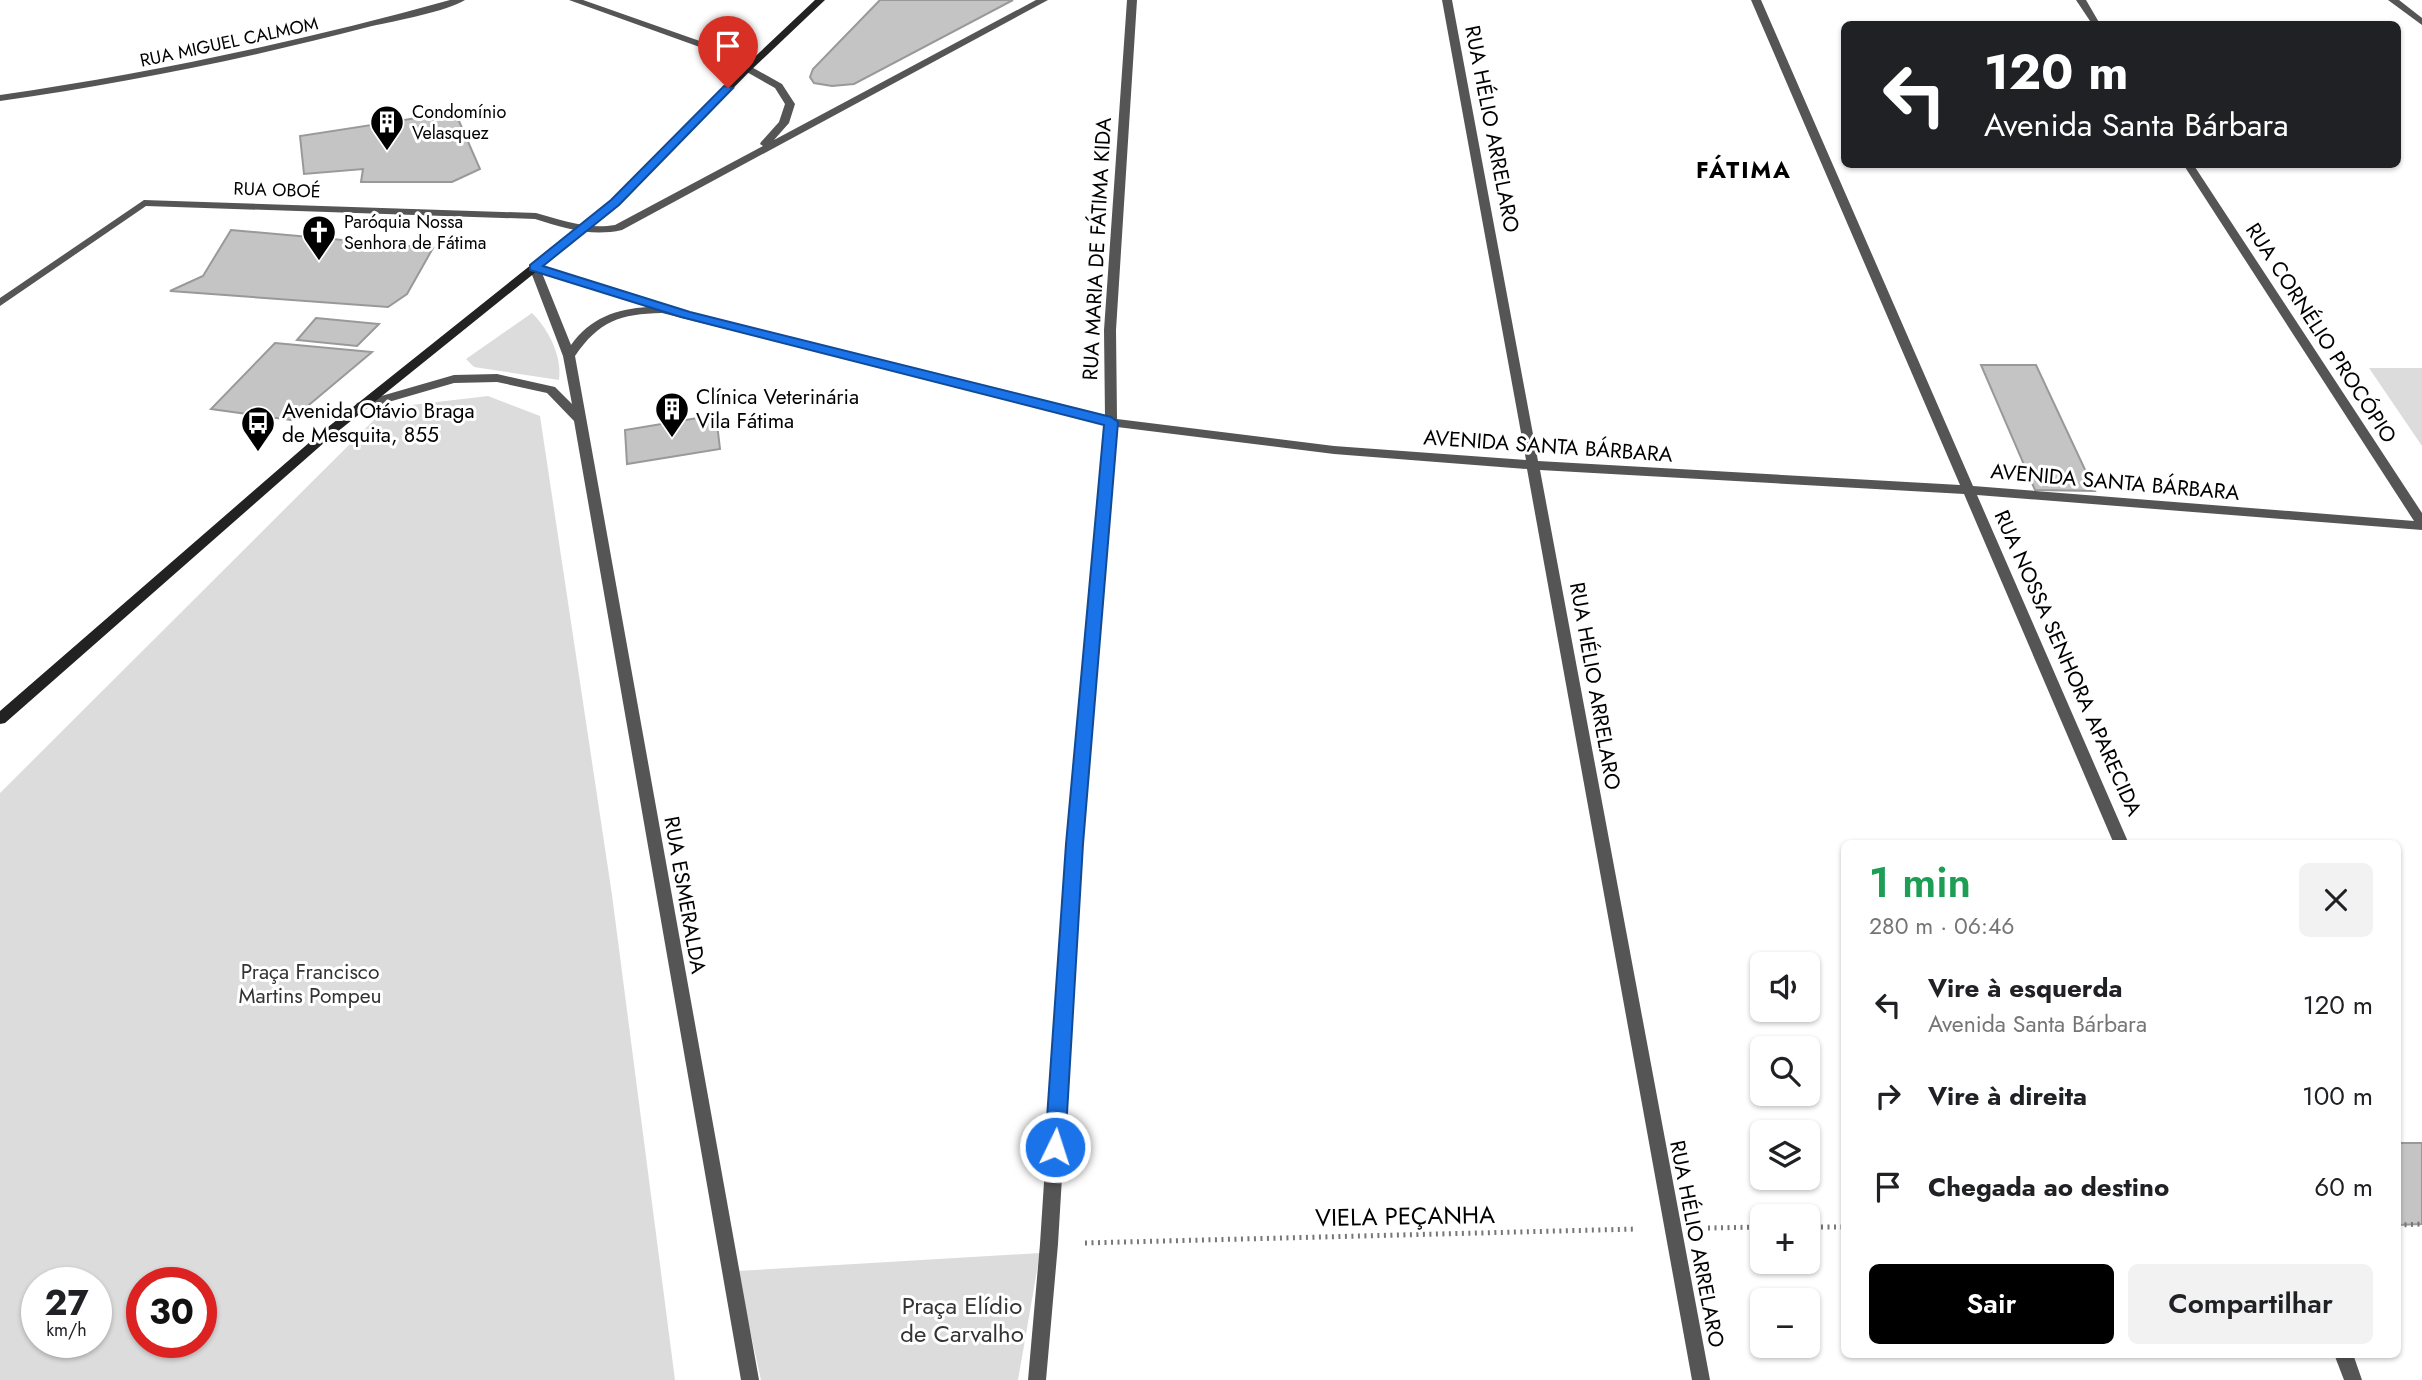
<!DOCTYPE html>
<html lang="pt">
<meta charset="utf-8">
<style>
body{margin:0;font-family:Jost,sans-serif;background:#f2f2f2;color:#202124;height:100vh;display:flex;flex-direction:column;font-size:26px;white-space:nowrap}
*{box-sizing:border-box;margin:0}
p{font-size:23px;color:#757577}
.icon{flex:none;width:38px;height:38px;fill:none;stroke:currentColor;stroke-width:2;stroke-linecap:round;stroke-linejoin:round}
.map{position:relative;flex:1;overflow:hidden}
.side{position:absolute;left:1841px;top:840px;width:560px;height:518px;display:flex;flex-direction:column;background:#fff;border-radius:10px;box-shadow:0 2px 5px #0004}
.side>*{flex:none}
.banner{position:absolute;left:1841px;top:21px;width:560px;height:147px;border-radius:10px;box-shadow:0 2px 5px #0004;background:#202124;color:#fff;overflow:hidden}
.buttons{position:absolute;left:1750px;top:952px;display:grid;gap:14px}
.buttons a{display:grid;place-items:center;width:70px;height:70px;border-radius:10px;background:#fff;box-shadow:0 2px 5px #0004;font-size:35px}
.speed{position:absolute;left:21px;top:1267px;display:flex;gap:14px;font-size:35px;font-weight:700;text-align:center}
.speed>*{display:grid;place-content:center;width:91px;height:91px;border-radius:50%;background:#fff;box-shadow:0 2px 5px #0004;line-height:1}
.speed small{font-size:18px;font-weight:400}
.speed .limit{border:10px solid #d22;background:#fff;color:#111}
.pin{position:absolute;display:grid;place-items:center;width:60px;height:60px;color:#fff;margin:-72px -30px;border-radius:50% 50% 50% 0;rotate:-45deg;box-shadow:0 0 7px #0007}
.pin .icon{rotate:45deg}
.me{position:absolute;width:77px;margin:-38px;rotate:4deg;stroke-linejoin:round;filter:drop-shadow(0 0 5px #0008)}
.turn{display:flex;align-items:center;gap:24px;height:147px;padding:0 28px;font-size:32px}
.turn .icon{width:91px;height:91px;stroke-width:2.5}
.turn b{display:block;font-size:49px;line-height:60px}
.round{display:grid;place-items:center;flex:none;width:74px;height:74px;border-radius:10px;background:#f2f2f2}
.overview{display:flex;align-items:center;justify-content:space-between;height:119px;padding:0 28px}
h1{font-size:42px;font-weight:600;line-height:52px;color:#1e9e55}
.cta{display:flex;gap:14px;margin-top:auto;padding:14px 28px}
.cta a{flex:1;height:80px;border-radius:10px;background:#000;color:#fff;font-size:28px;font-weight:600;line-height:80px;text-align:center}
.cta a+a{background:#f2f2f2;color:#202124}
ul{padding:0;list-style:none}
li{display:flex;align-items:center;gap:21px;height:91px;padding:0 28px}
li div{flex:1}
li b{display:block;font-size:26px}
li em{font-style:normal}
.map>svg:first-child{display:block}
.green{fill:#dcdcdc;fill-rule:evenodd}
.building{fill:#c4c4c4;stroke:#999;stroke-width:2}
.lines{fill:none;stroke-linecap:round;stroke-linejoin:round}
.path{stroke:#777;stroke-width:5;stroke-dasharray:2 4.5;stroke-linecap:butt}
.street{fill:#555;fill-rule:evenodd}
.secondary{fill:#222;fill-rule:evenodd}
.route{fill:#1a73e8;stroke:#114b97;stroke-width:2}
.labels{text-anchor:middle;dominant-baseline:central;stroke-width:6;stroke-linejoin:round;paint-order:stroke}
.far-street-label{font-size:18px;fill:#000;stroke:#fff}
.far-poi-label{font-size:18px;fill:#000;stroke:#fff;text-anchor:start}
.street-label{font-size:21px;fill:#000;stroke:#fff}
.poi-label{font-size:21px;fill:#000;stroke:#fff;text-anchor:start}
.park-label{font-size:21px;fill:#333;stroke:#fff}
.far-district-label{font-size:23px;font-weight:bold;letter-spacing:2px;fill:#000;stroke:#fff}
.near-street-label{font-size:24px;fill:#000;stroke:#fff}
.near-park-label{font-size:24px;fill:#333;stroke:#fff}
</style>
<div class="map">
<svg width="2422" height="1380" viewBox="0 0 2422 1380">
<rect width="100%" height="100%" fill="#fff"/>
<g class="green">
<path d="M532,313C549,330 562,356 559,380L474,367L466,359Z"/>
<path d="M2369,368H2422V446Z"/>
<path d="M488,396L540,416L612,895L675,1380H0V793L386,408ZM37,1283H96V1342H37ZM142,1283H201V1342H142Z"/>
<path d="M1040,1253L1018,1380H761L737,1271Z"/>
</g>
<g class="building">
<path d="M880,0H1013L854,84L832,86L814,83L810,77L813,69Z"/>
<path d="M455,112L480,169L452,182H361L363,169L304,174L300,136Z"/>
<path d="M231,230L433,248L407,294L388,307L170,291L203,276Z"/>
<path d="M316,318L379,324L357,346L297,340Z"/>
<path d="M275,343L372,352L291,420L211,409Z"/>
<path d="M1981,365H2036L2095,491L2035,490Z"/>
<path d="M716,415L720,449L627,464L625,430Z"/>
<path d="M2398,1143H2422V1224L2398,1225Z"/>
</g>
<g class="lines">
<g class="path">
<path d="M2398,1225L2422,1224"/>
<path d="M1808,1227H1844"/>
<path d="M1708,1228L1762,1227"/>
<path d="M1085,1243L1636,1229"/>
</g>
<g class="street">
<path d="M450,0H465C448,11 395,21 372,26C250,58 126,83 0,101V95C152,73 302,41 450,0Z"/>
<path d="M569,0H583L714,46L782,84L795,104L789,123L774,140L1036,0H1048L622,230C591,237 564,228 535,219L146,206L0,306V298L144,200L536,213C562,220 587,230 615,225L763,146L760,144L761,142L779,122L785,104L775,88L708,50Z"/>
<path d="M1127,0H1137L1116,330L1117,419L1334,446L1526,460L1442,0H1452L1538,461L1960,485L1751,0H1761L1973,486L2414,521L2183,164H2193L2422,513V530L1977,495L2129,844H2114L1964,494L1540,470L1710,1380H1692L1527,469L1334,454L1117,427L1082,844L1058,1244L1046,1380H1028L1040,1244L1066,844L1105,424L662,313C620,314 599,321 575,356L759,1380H741L574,421L547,393L497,382L454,383L361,410L355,406L357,403L454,375L497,374L555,387L572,404L563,356L529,267L534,264L658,303V307L1105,417L1104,330ZM542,273L648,307C616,309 590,318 571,345Z"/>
<path d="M2076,0H2086L2100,24H2092Z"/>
<path d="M2388,0H2399L2422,18V25Z"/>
<path d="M2334,1354H2353L2362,1380H2344Z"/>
</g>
<path class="secondary" d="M815,0H825L750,71L619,205L326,441L5,723L0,724V711L318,435L611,201L744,67Z"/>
</g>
<path class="route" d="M724,86L733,88L619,205L543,266L690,312L1111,417L1118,422L1083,844L1065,1147L1062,1154L1055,1156L1048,1154L1045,1147L1066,844L1104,425L681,317L530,270V265L611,200Z"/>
<defs>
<g id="building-pin" transform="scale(1.75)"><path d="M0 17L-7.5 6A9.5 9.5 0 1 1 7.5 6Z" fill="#000" stroke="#fff"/><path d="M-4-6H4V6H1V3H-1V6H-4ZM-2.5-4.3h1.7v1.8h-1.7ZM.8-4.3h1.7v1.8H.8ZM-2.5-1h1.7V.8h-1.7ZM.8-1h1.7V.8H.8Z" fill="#fff"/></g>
<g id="church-pin" transform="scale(1.75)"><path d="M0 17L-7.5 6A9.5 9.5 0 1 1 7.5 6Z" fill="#000" stroke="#fff"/><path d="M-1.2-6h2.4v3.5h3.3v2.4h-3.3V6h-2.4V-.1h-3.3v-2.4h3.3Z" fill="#fff"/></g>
<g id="bus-pin" transform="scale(1.75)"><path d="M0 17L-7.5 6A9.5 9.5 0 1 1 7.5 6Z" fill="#000" stroke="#fff"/><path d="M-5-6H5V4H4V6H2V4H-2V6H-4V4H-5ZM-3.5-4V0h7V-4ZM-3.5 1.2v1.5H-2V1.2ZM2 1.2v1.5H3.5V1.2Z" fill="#fff"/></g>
</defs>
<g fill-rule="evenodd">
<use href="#building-pin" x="387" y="122"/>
<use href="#church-pin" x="319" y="232"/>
<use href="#building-pin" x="672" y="409"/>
<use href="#bus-pin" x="258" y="423"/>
</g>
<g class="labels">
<g class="far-street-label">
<text transform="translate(229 42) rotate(-12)">RUA MIGUEL CALMOM</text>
<text transform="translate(277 190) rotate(2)">RUA OBOÉ</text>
</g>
<g class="far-poi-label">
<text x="412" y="112">Condomínio<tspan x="412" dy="21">Velasquez</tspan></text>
<text x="344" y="222">Paróquia Nossa<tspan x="344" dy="21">Senhora de Fátima</tspan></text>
</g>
<g class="street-label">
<text transform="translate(1492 129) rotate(79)">RUA HÉLIO ARRELARO</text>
<text transform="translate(1097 249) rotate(-87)">RUA MARIA DE FÁTIMA KIDA</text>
<text transform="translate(2321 333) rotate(57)">RUA CORNÉLIO PROCÓPIO</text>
<text transform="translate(1548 446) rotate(4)">AVENIDA SANTA BÁRBARA</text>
<text transform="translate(2115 482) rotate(5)">AVENIDA SANTA BÁRBARA</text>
<text transform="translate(2068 663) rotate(66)">RUA NOSSA SENHORA APARECIDA</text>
<text transform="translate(1595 686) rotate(80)">RUA HÉLIO ARRELARO</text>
<text transform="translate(685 895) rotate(80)">RUA ESMERALDA</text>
<text transform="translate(1697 1244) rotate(79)">RUA HÉLIO ARRELARO</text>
</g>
<g class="poi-label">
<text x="696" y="397">Clínica Veterinária<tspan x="696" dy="24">Vila Fátima</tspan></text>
<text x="282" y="411">Avenida Otávio Braga<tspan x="282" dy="24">de Mesquita, 855</tspan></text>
</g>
<g class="park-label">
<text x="310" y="972">Praça Francisco<tspan x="310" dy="24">Martins Pompeu</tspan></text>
</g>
<g class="far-district-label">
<text x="1744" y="170">FÁTIMA</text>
</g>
<g class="near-street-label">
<text transform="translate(1405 1216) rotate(-1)">VIELA PEÇANHA</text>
</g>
<g class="near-park-label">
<text x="962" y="1305">Praça Elídio<tspan x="962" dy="28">de Carvalho</tspan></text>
</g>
</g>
</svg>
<div class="buttons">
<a><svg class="icon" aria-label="sound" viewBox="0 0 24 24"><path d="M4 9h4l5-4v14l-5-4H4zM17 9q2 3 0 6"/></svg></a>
<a><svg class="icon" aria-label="search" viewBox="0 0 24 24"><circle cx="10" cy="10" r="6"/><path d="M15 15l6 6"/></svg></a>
<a><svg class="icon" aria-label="layers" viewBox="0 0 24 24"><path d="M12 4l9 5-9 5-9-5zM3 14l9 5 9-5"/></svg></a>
<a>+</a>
<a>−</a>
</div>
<div class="speed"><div>27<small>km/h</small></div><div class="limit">30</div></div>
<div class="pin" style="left:728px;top:88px;background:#d93025"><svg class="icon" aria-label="arrive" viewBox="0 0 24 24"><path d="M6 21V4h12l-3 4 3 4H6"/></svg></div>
<svg class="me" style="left:1055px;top:1147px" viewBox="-20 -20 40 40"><circle r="17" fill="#1a73e8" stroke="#fff" stroke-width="3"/><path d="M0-11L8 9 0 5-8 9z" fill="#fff"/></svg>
<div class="banner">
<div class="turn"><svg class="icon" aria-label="left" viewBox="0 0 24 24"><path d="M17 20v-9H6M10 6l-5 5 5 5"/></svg><div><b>120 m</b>Avenida Santa Bárbara</div></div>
</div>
<section class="side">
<div class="overview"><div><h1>1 min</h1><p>280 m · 06:46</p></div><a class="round"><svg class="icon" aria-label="close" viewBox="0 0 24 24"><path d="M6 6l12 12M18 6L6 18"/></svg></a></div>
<ul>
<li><svg class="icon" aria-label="left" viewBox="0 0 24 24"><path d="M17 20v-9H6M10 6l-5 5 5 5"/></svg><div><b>Vire à esquerda</b><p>Avenida Santa Bárbara</p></div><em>120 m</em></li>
<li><svg class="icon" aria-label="right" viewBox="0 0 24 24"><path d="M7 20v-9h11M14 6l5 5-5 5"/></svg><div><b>Vire à direita</b></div><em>100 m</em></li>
<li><svg class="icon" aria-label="arrive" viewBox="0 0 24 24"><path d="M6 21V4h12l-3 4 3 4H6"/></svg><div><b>Chegada ao destino</b></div><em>60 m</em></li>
</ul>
<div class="cta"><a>Sair</a><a>Compartilhar</a></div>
</section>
</div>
